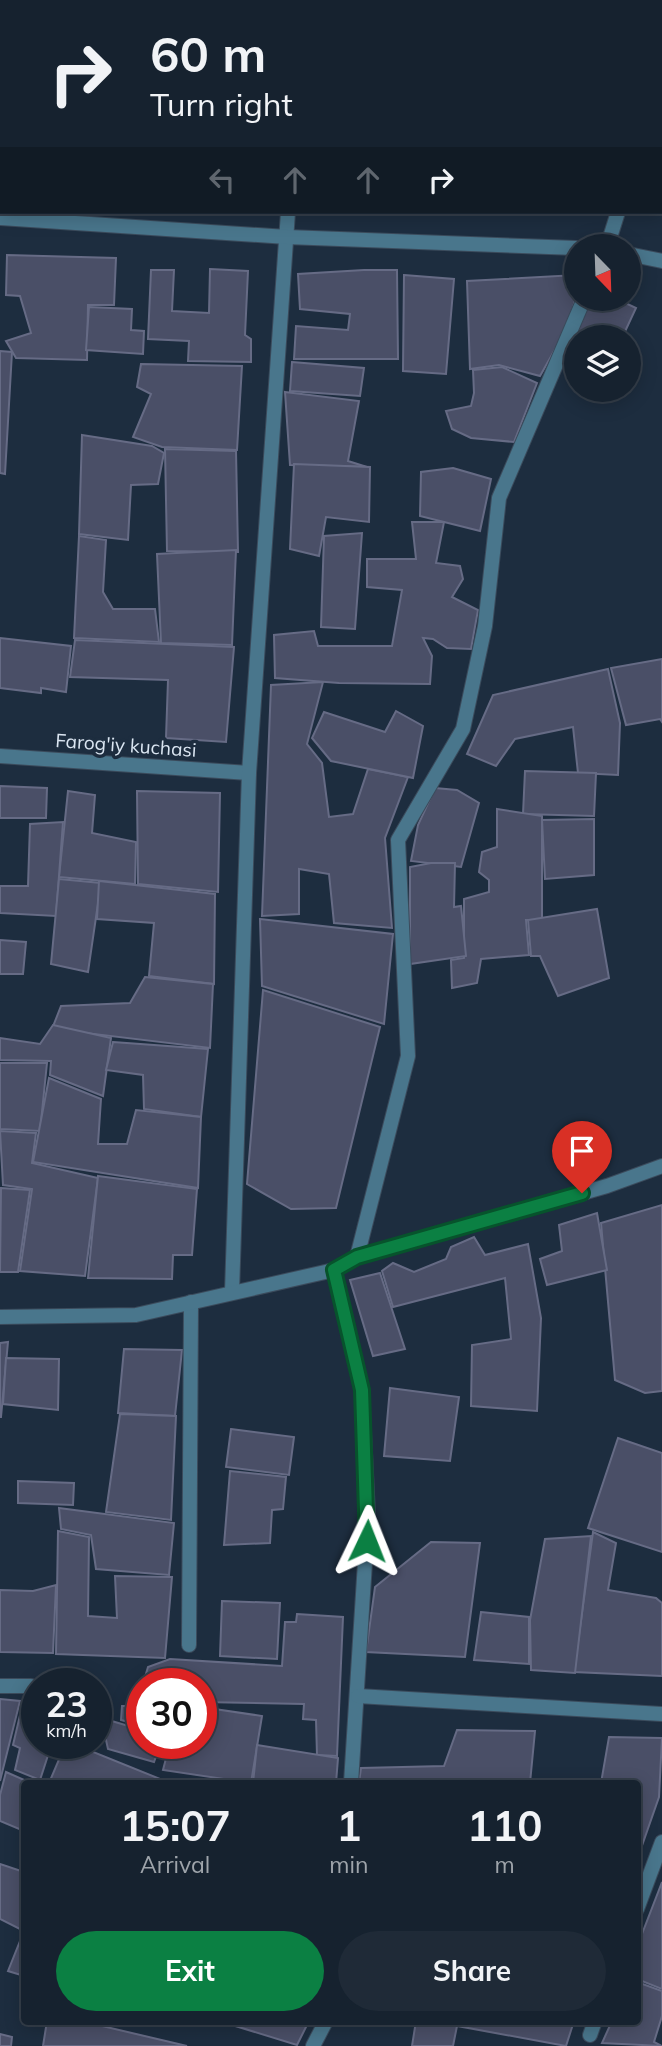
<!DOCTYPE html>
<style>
body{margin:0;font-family:Mulish,sans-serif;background:#1f2a37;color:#f1f3f6;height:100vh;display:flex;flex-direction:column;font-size:26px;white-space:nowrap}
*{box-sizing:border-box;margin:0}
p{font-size:23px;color:#9ea4aa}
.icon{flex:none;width:38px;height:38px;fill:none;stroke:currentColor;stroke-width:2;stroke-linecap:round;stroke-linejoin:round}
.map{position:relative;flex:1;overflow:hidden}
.side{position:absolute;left:21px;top:1780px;width:620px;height:245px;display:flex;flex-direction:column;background:#16222f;border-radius:7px;box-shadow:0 4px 18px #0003,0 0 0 2px #353f4b}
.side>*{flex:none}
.banner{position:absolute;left:0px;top:0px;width:663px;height:214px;box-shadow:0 4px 18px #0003,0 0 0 2px #353f4b;background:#16222f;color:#f1f3f6;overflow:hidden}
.needle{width:46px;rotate:157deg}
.controls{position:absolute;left:564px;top:234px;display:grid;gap:14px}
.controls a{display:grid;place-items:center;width:77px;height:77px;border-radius:50%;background:#16222f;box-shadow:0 4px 18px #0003,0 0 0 2px #353f4b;font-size:35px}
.speed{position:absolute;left:21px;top:1668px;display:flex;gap:14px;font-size:35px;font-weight:700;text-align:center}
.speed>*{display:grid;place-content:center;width:91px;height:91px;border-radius:50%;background:#16222f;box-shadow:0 4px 18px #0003,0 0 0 2px #353f4b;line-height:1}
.speed small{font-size:18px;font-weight:400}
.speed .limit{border:10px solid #d22;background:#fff;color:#111}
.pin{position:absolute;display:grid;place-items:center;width:60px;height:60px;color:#fff;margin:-72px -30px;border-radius:50% 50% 50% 0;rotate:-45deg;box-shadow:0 0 7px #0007}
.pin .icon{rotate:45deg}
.me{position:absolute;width:77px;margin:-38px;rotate:2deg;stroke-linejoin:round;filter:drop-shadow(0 0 5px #0008)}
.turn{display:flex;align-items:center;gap:24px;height:147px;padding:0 35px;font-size:32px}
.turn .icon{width:91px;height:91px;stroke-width:2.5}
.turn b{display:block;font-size:49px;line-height:60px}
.lanes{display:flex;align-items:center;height:66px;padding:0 35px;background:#0003;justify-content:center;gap:35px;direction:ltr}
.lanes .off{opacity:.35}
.eta{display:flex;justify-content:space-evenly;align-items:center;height:119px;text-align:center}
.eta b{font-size:42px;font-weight:700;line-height:49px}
.cta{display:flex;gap:14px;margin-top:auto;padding:14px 35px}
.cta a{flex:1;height:80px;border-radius:42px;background:#0b8043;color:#fff;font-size:28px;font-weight:700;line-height:80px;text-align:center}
.cta a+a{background:#1f2a37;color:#f1f3f6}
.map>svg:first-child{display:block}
.building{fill:#4a4f67;stroke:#666b85;stroke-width:2}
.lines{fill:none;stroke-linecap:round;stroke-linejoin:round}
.service-casing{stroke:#3b4b5c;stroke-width:16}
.minor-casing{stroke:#3b4b5c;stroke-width:16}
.tertiary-casing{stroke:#3b4b5c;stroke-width:16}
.service{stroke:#49768c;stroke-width:14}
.minor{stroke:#49768c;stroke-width:14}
.tertiary{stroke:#49768c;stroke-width:14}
.route-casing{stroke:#07532c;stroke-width:18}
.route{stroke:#0b8043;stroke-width:12}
.labels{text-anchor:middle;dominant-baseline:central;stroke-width:7;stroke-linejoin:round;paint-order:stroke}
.street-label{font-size:19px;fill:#dbe6f2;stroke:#1d2d3f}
</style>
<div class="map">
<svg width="662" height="2046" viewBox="0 0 662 2046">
<rect width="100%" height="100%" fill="#1d2d3f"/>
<g class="building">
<path d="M9,0H73L9,2Z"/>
<path d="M313,0H473L313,2Z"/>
<path d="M472,0H609L472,2Z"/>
<rect x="0" y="128" width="2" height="46"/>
<path d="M7,255L116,258L114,305H88L87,360L16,358L6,341L31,333L20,296L6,295Z"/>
<path d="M210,269L248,271L245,335L251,339V362L188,361L189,341L148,339L151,270H174L172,311L209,313Z"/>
<path d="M364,270H397L398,359H294L296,326L348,330L350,314L300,309L298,274Z"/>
<path d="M404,275L454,279L446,374L403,371Z"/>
<path d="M576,275V297L567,328L540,376L499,365L470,369L467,281Z"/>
<path d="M590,299H617L636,308L622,338H576V376L560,366Z"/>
<path d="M89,307L132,309L131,330L144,331L143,354L86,350Z"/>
<path d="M0,351L12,352L5,474L0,473Z"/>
<path d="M292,362L364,368L360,396L290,391Z"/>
<path d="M141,364L242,366L237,450L162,447L133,437L151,394L137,387Z"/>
<path d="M502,367L537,383L514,442L471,438L452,429L446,411L471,406L474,393L473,370Z"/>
<path d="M285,392L359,401L348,461L367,467L290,465Z"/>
<path d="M82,435L152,446L164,453L158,484L131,485L128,540L79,534Z"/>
<path d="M165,449L236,451L238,552L167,551Z"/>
<path d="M294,464L370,467L369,522L326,517L319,556L290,549Z"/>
<path d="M453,468L491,479L480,531L420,516L421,472Z"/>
<path d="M412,522H444L436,563L460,566L463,579L452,597L478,610L471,649L447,648L433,639L423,638L432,656L430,684L339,683L275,678L274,635L314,631L318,646H392L402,590L367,587V559H416Z"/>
<path d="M362,533L355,629L321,627L324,536Z"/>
<path d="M79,536L106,540L103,592L113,609H155L159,642L74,638Z"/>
<path d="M236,550L232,645L161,643L157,554Z"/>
<path d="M0,638L71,646L66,692L41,688V693L0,688Z"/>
<path d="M75,640L234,647L226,742L166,738L168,680L70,677Z"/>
<path d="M662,659V722L660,719L626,725L611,668Z"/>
<path d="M608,669L620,723L618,775L578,773L573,727L515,739L496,766L467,754L493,695Z"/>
<path d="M323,682L307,744L322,763L329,817L353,814L368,769L408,777L385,838L392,928L334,923L329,874L299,869V914L262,916L271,685Z"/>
<path d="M396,711L423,726L413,778L331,761L312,738L324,712L385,732Z"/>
<path d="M525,771L596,773L594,816L523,814Z"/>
<path d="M0,786L47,788L46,818H0Z"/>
<path d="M435,788L457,790L479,803L461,867L411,861L418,825Z"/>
<path d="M68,791L95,795L92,833L136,842L135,884L59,877Z"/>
<path d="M137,791L220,793L218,892L138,884Z"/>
<path d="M497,809L542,816V920H526L529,955L481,959L477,983L452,988L451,960L464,958V899L489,892V880L479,872L482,852L497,847Z"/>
<path d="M594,819V875L545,879L542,820Z"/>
<path d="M63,822L56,916L0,913V886H28L30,824Z"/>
<path d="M431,863H455L454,907L461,906L466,956L410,964V867Z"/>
<path d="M59,879L101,883L88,972L51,964Z"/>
<path d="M99,881L215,894L214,984L149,976L154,923L97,919Z"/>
<path d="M597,909L609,978L558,996L540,956H531L528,920Z"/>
<path d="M260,919L393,934L384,1024L262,986Z"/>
<path d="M0,940L26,942L23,974H0Z"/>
<path d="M145,977L213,984L210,1048L52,1029L61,1006L130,1003Z"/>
<path d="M263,990L380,1027L336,1208L291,1209L247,1184Z"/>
<path d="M53,1025L111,1038L103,1096L50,1075L51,1061L0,1060V1038L40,1044Z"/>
<path d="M113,1042L208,1049L201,1117L144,1109L143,1075L106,1070Z"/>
<path d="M0,1063H47L40,1131L0,1129Z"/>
<path d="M49,1078L101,1099L98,1144H127L136,1110L201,1117L198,1188L33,1162Z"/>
<path d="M0,1131L36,1133L32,1163L98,1178L85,1276L20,1271L32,1189L3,1185Z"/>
<path d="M98,1176L197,1189L192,1255H173L172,1279L88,1278Z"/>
<path d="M1,1188L30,1190L18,1272H0Z"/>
<path d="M662,1205V1391L645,1393L615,1380L601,1223Z"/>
<path d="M597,1213L607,1270L547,1285L540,1259L562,1251L559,1225Z"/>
<path d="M474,1237L485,1255L528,1244L541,1318L537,1411L471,1406L472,1345L511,1339L505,1278L393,1307L382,1271L393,1263L414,1272L446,1259L451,1247Z"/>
<path d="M380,1273L405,1349L373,1356L350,1280Z"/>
<path d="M8,1342L1,1417H0V1343Z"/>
<path d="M124,1349L182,1350L175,1416L118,1413Z"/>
<path d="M6,1358L59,1359L58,1410L3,1404Z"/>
<path d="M390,1388L459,1397L450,1461L384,1456Z"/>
<path d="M120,1414L176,1416L171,1520L106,1512Z"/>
<path d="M231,1429L294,1437L289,1475L226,1467Z"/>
<path d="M618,1438L662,1453V1552L588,1528Z"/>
<path d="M230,1471L286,1477L283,1509L272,1510L270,1543L224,1545Z"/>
<path d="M18,1481L74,1483L73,1505L18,1503Z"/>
<path d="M59,1508L174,1523L169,1575L96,1569L91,1535L61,1529Z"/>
<path d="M58,1531L89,1537L88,1616L117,1618L115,1576L172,1577L165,1658L56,1654Z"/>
<path d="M593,1532L616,1543L608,1590L656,1598L662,1603V1676L574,1672Z"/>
<path d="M591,1536L575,1673L531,1670L530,1620L545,1539Z"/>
<path d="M431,1542L480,1543L465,1657L366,1652L375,1587Z"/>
<path d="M56,1585L53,1653L0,1652V1590L33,1591Z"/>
<path d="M222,1601L280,1603L277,1659L220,1656Z"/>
<path d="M481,1612L529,1617V1664L474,1660Z"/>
<path d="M297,1614L343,1617L337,1756L317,1755L316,1720L303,1719L304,1704L201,1702V1684H143L148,1667L170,1659L282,1666L285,1622H296Z"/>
<path d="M142,1689V1726L121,1720L122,1706H137Z"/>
<path d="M37,1697V1743H52L40,1780L15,1770L20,1748L13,1745L21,1711L31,1712Z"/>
<path d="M0,1699L20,1701L0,1781Z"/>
<path d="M201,1707L262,1716L251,1783L163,1770L170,1743H201Z"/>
<path d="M105,1719L142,1730V1743H161L154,1762L108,1749L106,1740L99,1736L98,1730Z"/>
<path d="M457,1730L535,1731L530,1783H359L361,1768L444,1766Z"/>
<path d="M609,1737L662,1738L659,1797L637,1860V1783H601Z"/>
<path d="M66,1743H71L170,1783H49Z"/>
<path d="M257,1745L338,1758L336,1783H253Z"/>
<path d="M6,1772L31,1783H24V1831L0,1821V1795Z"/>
<path d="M0,1864L24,1872V1976L8,1971L24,1931L0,1919Z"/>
<path d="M662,1882V1989L637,1979V1947Z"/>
<path d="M637,1982L662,1991V2016L654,2042L662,2046L602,2043L612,2021H637Z"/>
<path d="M47,2021H81L187,2046H43Z"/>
<path d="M219,2021H309L297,2045Z"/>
<path d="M416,2021H574L566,2046L457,2026L453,2046H412Z"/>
<path d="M0,2034L12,2037L11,2046H0Z"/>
</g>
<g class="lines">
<g class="service-casing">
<g id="service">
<path d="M631,2V0"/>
<path d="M607,247L618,212"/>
<path d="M357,1257L408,1056L398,840L463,729L485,626L499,498L584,299"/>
</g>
</g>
<g class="minor-casing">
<g id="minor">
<path d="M296,2V0"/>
<path d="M0,756L249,773"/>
<path d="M334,1270L362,1390L368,1515L351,1783"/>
<path d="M232,1292L249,773L288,212"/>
<path d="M189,1645L191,1302"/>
<path d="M0,1686H31"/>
<path d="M358,1696L662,1714"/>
<path d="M637,1909L662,1842"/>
<path d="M590,2035L595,2021"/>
<path d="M313,2046L326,2021"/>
</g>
</g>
<g class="tertiary-casing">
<g id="tertiary">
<path d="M0,218L287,237L576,248"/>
<path d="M628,254L662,261"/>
<path d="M0,1317L136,1315L334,1270L357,1257L607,1186L662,1166"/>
</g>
</g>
<use href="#service" class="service"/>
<use href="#minor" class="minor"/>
<use href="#tertiary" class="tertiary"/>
</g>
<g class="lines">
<g class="route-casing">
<path id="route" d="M367,1541L362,1390L334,1270L357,1257L582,1193"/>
</g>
<use href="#route" class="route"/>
</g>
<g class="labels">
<g class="street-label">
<text transform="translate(126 745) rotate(4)">Farog'iy kuchasi</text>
</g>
</g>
</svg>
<div class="controls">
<a><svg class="needle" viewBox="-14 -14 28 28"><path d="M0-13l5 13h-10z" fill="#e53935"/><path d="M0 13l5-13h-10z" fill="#9ea4aa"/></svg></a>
<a><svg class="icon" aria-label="layers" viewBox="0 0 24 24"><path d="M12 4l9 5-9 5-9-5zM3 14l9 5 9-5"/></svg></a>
</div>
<div class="speed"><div>23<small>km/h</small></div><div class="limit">30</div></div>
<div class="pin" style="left:582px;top:1193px;background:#d93025"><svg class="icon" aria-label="arrive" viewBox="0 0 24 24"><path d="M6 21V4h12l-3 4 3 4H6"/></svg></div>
<svg class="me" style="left:367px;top:1541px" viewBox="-20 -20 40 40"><path d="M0-17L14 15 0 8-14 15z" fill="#0b8043" stroke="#fff" stroke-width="4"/></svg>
<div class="banner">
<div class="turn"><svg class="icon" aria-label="right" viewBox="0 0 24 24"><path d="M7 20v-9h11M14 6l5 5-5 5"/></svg><div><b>60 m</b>Turn right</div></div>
<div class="lanes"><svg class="icon off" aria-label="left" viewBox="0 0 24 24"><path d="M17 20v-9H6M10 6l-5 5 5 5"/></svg><svg class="icon off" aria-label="ahead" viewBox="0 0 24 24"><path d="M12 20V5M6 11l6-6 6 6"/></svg><svg class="icon off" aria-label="ahead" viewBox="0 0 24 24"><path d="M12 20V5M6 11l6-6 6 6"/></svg><svg class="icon" aria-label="right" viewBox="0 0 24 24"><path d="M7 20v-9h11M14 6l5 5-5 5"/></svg></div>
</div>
<section class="side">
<div class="eta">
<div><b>15:07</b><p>Arrival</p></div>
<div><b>1</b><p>min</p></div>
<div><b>110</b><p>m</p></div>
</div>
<div class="cta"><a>Exit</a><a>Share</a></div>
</section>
</div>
